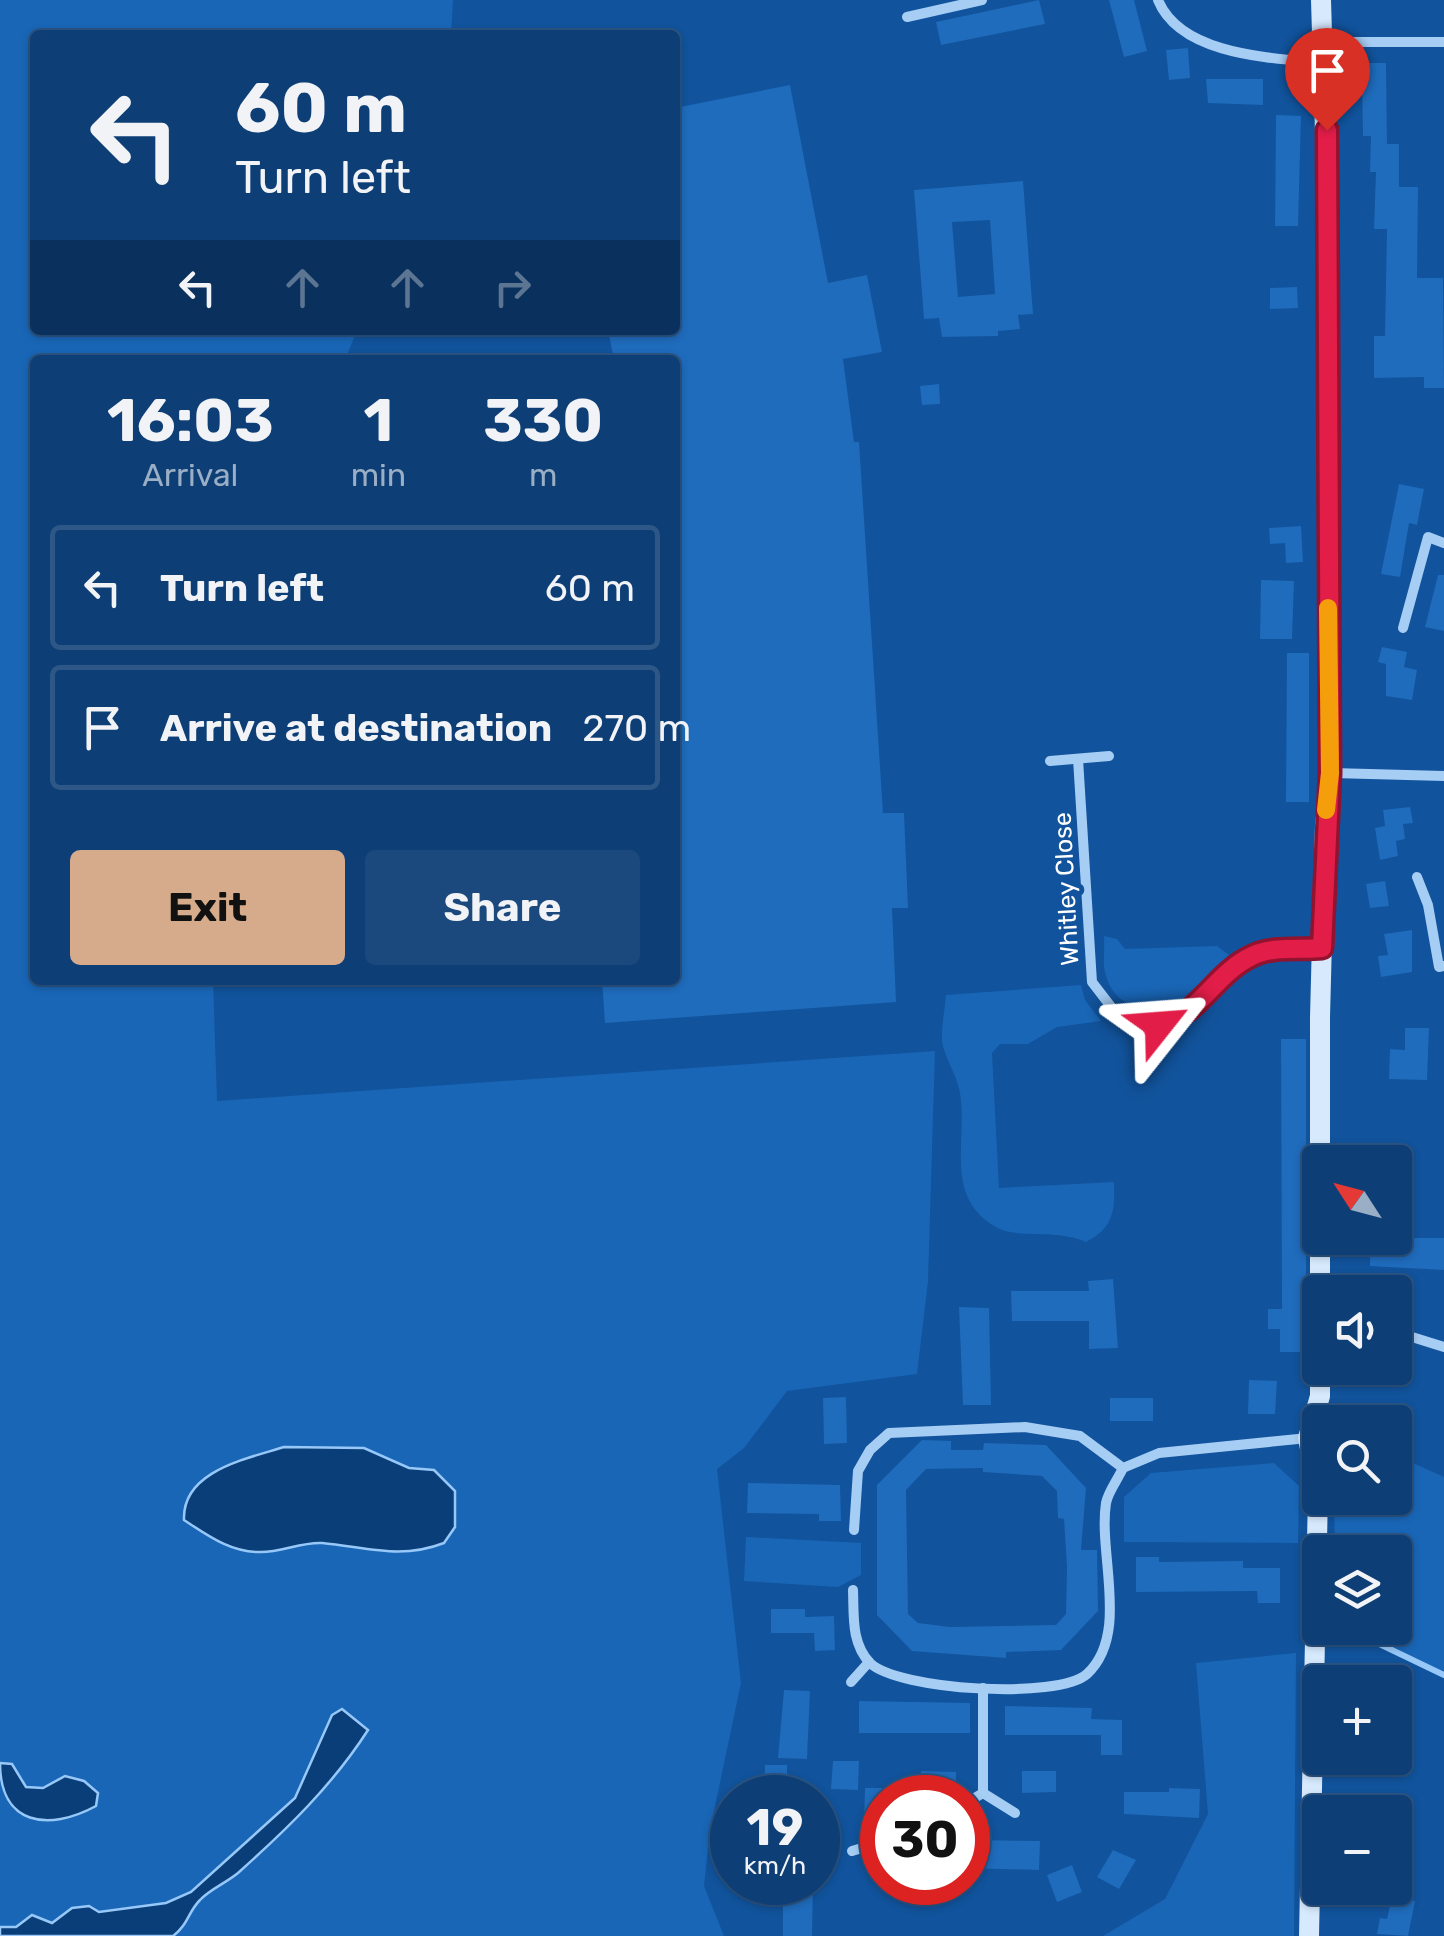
<!DOCTYPE html>
<meta charset="utf-8">
<style>
body{margin:0;font-family:Rubik,sans-serif;background:#1b497d;color:#f1f3f6;height:100vh;display:flex;flex-direction:column;font-size:38px;white-space:nowrap}
*{box-sizing:border-box;margin:0}
p{font-size:32px;color:#9aaec5}
.icon{flex:none;width:55px;height:55px;fill:none;stroke:currentColor;stroke-width:2;stroke-linecap:round;stroke-linejoin:round}
.map{position:relative;flex:1;overflow:hidden}
.details{position:absolute;left:30px;top:355px;width:650px;height:630px;display:flex;flex-direction:column;background:#0d3e75;border-radius:10px;box-shadow:0 2px 8px #0004,0 0 0 2px #2d5787}
.details>*{flex:none}
.top-card{position:absolute;left:30px;top:30px;width:650px;height:305px;border-radius:10px;box-shadow:0 2px 8px #0004,0 0 0 2px #2d5787;background:#0d3e75;color:#f1f3f6;overflow:hidden}
.needle{width:65px;rotate:306deg}
.tools{position:absolute;left:1302px;top:1145px;display:grid;gap:20px}
.tools a{display:grid;place-items:center;width:110px;height:110px;border-radius:10px;background:#0d3e75;box-shadow:0 2px 8px #0004,0 0 0 2px #2d5787;font-size:50px}
.speed{position:absolute;left:710px;top:1775px;display:flex;gap:20px;font-size:50px;font-weight:700;text-align:center}
.speed>*{display:grid;place-content:center;width:130px;height:130px;border-radius:50%;background:#0d3e75;box-shadow:0 2px 8px #0004,0 0 0 2px #2d5787;line-height:1}
.speed small{font-size:25px;font-weight:400}
.speed .limit{border:15px solid #d22;background:#fff;color:#111}
.pin{position:absolute;display:grid;place-items:center;width:85px;height:85px;color:#fff;margin:-102px -42px;border-radius:50% 50% 50% 0;rotate:-45deg;box-shadow:0 0 10px #0007}
.pin .icon{rotate:45deg}
.me{position:absolute;width:110px;margin:-55px;rotate:62deg;stroke-linejoin:round;filter:drop-shadow(0 0 8px #0008)}
.turn{display:flex;align-items:center;gap:35px;height:210px;padding:0 40px;font-size:45px}
.turn .icon{width:130px;height:130px;stroke-width:2.5}
.turn b{display:block;font-size:70px;line-height:85px}
.lanes{display:flex;align-items:center;height:95px;padding:0 40px;background:#0003;justify-content:center;gap:50px;direction:ltr}
.lanes .off{opacity:.35}
.eta{display:flex;justify-content:space-evenly;align-items:center;height:170px;text-align:center}
.eta b{font-size:60px;font-weight:700;line-height:70px}
.action{display:flex;gap:20px;margin-top:auto;padding:20px 40px}
.action a{flex:1;height:115px;border-radius:10px;background:#d6ab8b;color:#111;font-size:40px;font-weight:700;line-height:115px;text-align:center}
.action a+a{background:#1b497d;color:#f1f3f6}
ul{padding:0;list-style:none}
li{display:flex;align-items:center;gap:30px;height:125px;margin:0 20px 15px;padding:0 20px;border:5px solid #2d5787;border-radius:10px}
li div{flex:1}
li b{display:block;font-size:38px}
li em{font-style:normal}
.map>svg:first-child{display:block}
.green{fill:#1966b7}
.water{fill:#0a3e78;stroke:#98c8f8;stroke-width:2.5}
.lines{fill:none;stroke-linecap:round;stroke-linejoin:round}
.stream{stroke:#98c8f8;stroke-width:6}
.building{fill:#1f6bbc;fill-rule:evenodd}
.street{stroke:#a6cdf4;stroke-width:10}
.secondary{stroke:#d6e9fd;stroke-width:20}
.route-casing{stroke:#92132f;stroke-width:25}
.route{stroke:#e11d48;stroke-width:18}
.slow{stroke:#f59e0b;stroke-width:18}
.labels{text-anchor:middle;dominant-baseline:central;stroke-width:10;stroke-linejoin:round;paint-order:stroke}
.street-label{font-size:25px;fill:#fff;stroke:#11539c}
</style>
<div class="map">
<svg width="1444" height="1936" viewBox="0 0 1444 1936">
<rect width="100%" height="100%" fill="#11539c"/>
<g class="green">
<path d="M0,0H453L451,35H35V330H357L345,360H35V980H213L217,1101L935,1051L928,1281L917,1374L787,1391L744,1448L717,1469L741,1683L710,1830L704,1886L724,1936H0Z"/>
<path d="M1104,936L1117,939L1125,949L1217,946L1229,955C1215,968 1205,984 1191,996C1165,1020 1116,1013 1106,976C1102,965 1105,948 1104,936Z"/>
<path d="M1081,985L1085,1000L1101,1021L1057,1027L1028,1044H1000L992,1053L999,1188L1114,1182C1115,1210 1114,1228 1086,1242C1055,1228 1019,1240 996,1227C943,1197 968,1140 960,1093C957,1075 945,1058 942,1042C941,1027 945,1009 946,995Z"/>
<path d="M1395,1455L1444,1477V1675L1355,1628H1395V1552H1335L1334,1498H1395Z"/>
<path d="M1274,1463L1299,1486L1298,1543L1124,1542V1497L1151,1473Z"/>
<path d="M746,1537L861,1543V1575L838,1587L744,1581Z"/>
<path d="M1296,1653L1294,1936H1103L1165,1899L1208,1814L1196,1663Z"/>
</g>
<g class="water">
<path d="M284,1447L364,1448L409,1468L434,1470L455,1491V1527L444,1543C400,1560 366,1547 322,1543C301,1542 282,1552 261,1552C231,1553 207,1535 184,1520C182,1471 246,1459 284,1447Z"/>
<path d="M342,1709L368,1730C332,1786 287,1829 238,1873C226,1883 210,1889 200,1900C188,1912 188,1925 173,1936H0V1927H16L32,1915L52,1923L72,1908L89,1906L99,1912L166,1903L191,1892L295,1798L332,1715Z"/>
<path d="M0,1763L12,1764L26,1787L43,1788L65,1776L84,1781L98,1793L96,1806C48,1832 0,1825 0,1763Z"/>
</g>
<g class="lines">
<path class="stream" d="M1366,1628L1369,1639L1444,1675"/>
</g>
<g class="building">
<path d="M1039,0L1045,24L941,45L936,22Z"/>
<path d="M1109,0H1134L1147,51L1124,57Z"/>
<path d="M1188,48L1190,78L1169,80L1166,50Z"/>
<path d="M1367,63H1386L1387,144H1399V187H1418L1417,278H1443L1444,388H1424V377L1374,378V336H1385L1387,229H1374L1376,172H1370L1371,136H1363L1362,78H1367Z"/>
<path d="M1206,79H1263V105L1208,103Z"/>
<path d="M790,85L828,283L867,275L882,352L843,359L854,442H859L883,813H904L908,908H892L896,1002L605,1023L602,980H675V451H681L675,434V360H614L608,330H675V108Z"/>
<path d="M1276,115L1301,116L1298,226H1275Z"/>
<path d="M1023,181L1033,314L1018,315L1020,329L998,331V336L942,337L939,318L924,319L914,190ZM990,220L995,294L958,297L952,222Z"/>
<path d="M1297,287L1298,308L1270,309V288Z"/>
<path d="M939,384L940,404L922,405L920,386Z"/>
<path d="M1399,484L1424,489L1417,525L1409,523L1400,577L1381,574Z"/>
<path d="M1301,526L1303,562L1286,563L1285,543L1270,544L1269,528Z"/>
<path d="M1438,575H1444V631L1425,627Z"/>
<path d="M1261,580L1294,581L1292,639H1260Z"/>
<path d="M1382,647L1407,652L1404,667L1417,670L1412,700L1386,696V664L1378,662Z"/>
<path d="M1287,653H1309V802H1286Z"/>
<path d="M1410,807L1413,823L1403,824L1405,839L1396,841L1398,856L1380,860L1375,828L1385,826L1383,810Z"/>
<path d="M1385,881L1389,906L1370,908L1366,884Z"/>
<path d="M1412,930V972L1381,977L1378,956L1388,955L1384,934Z"/>
<path d="M1405,1028H1429L1427,1080L1389,1079L1390,1049L1405,1050Z"/>
<path d="M1281,1039H1306V1352H1280V1329H1268V1309H1282Z"/>
<path d="M1370,1238H1444V1270L1370,1266Z"/>
<path d="M1113,1279L1118,1348L1089,1349V1321H1012L1011,1291H1089L1088,1281Z"/>
<path d="M959,1307L989,1308L991,1405H963Z"/>
<path d="M1249,1380L1277,1381L1275,1414H1248Z"/>
<path d="M846,1397L847,1443L824,1444L823,1398Z"/>
<rect x="1110" y="1398" width="43" height="23"/>
<path d="M922,1440L951,1441V1450H983L984,1443L1046,1445L1086,1488L1081,1550H1097L1098,1611L1061,1650L1006,1652V1658L912,1651L877,1615V1485ZM983,1468V1472L1042,1476L1057,1491L1058,1518L1064,1519L1067,1567L1066,1614L1056,1625L950,1627L918,1623L908,1614L906,1490L926,1469Z"/>
<path d="M748,1483L840,1485L841,1521H819V1514L747,1513Z"/>
<path d="M1136,1557H1159V1562L1243,1561V1568H1280V1603H1258L1257,1591L1136,1592Z"/>
<path d="M771,1609H805V1617L834,1616L835,1650L815,1651L814,1633H771Z"/>
<path d="M784,1690L810,1691L807,1759L778,1758Z"/>
<path d="M859,1701L970,1703V1733H859Z"/>
<path d="M1005,1706L1092,1708L1091,1719L1122,1720V1755H1101V1735H1005Z"/>
<path d="M833,1761H859L858,1790L831,1789Z"/>
<path d="M765,1765H787V1798H764Z"/>
<path d="M921,1771L956,1772V1793L921,1792Z"/>
<path d="M1022,1771H1056V1792L1022,1793Z"/>
<path d="M865,1788H882V1824H864Z"/>
<path d="M1169,1788L1200,1789L1199,1818L1124,1814V1792H1169Z"/>
<path d="M968,1840L1040,1841L1039,1870L968,1868Z"/>
<path d="M1113,1850L1136,1860L1119,1889L1097,1877Z"/>
<path d="M1072,1865L1082,1892L1057,1902L1047,1875Z"/>
<path d="M775,1882H813L812,1936H783V1902L774,1901Z"/>
<path d="M1392,1897L1415,1901L1408,1936L1377,1934L1380,1918L1387,1919Z"/>
</g>
<g class="lines">
<g class="street">
<path d="M1158,0C1181,56 1273,58 1325,63"/>
<path d="M907,17L982,0"/>
<path d="M1324,42H1444"/>
<path d="M1403,628L1428,537L1444,543"/>
<path d="M1078,759L1092,982L1119,1017L1139,1025L1176,1020L1205,998L1228,972L1255,954L1322,949"/>
<path d="M1050,761L1109,756"/>
<path d="M1332,773L1444,776"/>
<path d="M1417,877L1428,905L1439,967L1444,966"/>
<path d="M1412,1337L1444,1347"/>
<path d="M854,1530L858,1471L870,1450L889,1433L1025,1427L1080,1436L1123,1468L1159,1453L1308,1438"/>
<path d="M853,1590C854,1616 851,1643 870,1663C898,1690 1058,1700 1087,1674C1130,1634 1098,1555 1106,1503C1108,1492 1118,1479 1123,1468"/>
<path d="M851,1682L869,1662"/>
<path d="M983,1793L1015,1813"/>
<path d="M968,1802L983,1793V1688"/>
<path d="M852,1851L882,1842"/>
</g>
<path class="secondary" d="M1309,1936L1318,1492L1308,1438L1320,1396V1017L1325,825L1331,773L1329,266L1321,0"/>
</g>
<g class="lines">
<g class="route-casing">
<path id="route" d="M1159,1025C1201,1014 1214,974 1252,956C1271,946 1300,950 1322,948L1330,773L1327,130"/>
</g>
<use href="#route" class="route"/>
<path class="slow" d="M1326,810L1330,773L1328,608"/>
</g>
<g class="labels">
<g class="street-label">
<text transform="translate(1066 889) rotate(-93)">Whitley Close</text>
</g>
</g>
</svg>
<div class="tools">
<a><svg class="needle" viewBox="-14 -14 28 28"><path d="M0-13l5 13h-10z" fill="#e53935"/><path d="M0 13l5-13h-10z" fill="#9aaec5"/></svg></a>
<a><svg class="icon" aria-label="sound" viewBox="0 0 24 24"><path d="M4 9h4l5-4v14l-5-4H4zM17 9q2 3 0 6"/></svg></a>
<a><svg class="icon" aria-label="search" viewBox="0 0 24 24"><circle cx="10" cy="10" r="6"/><path d="M15 15l6 6"/></svg></a>
<a><svg class="icon" aria-label="layers" viewBox="0 0 24 24"><path d="M12 4l9 5-9 5-9-5zM3 14l9 5 9-5"/></svg></a>
<a>+</a>
<a>−</a>
</div>
<div class="speed"><div>19<small>km/h</small></div><div class="limit">30</div></div>
<div class="pin" style="left:1327px;top:130px;background:#d93025"><svg class="icon" aria-label="arrive" viewBox="0 0 24 24"><path d="M6 21V4h12l-3 4 3 4H6"/></svg></div>
<svg class="me" style="left:1159px;top:1025px" viewBox="-20 -20 40 40"><path d="M0-17L14 15 0 8-14 15z" fill="#e11d48" stroke="#fff" stroke-width="4"/></svg>
<div class="top-card">
<div class="turn"><svg class="icon" aria-label="left" viewBox="0 0 24 24"><path d="M17 20v-9H6M10 6l-5 5 5 5"/></svg><div><b>60 m</b>Turn left</div></div>
<div class="lanes"><svg class="icon" aria-label="left" viewBox="0 0 24 24"><path d="M17 20v-9H6M10 6l-5 5 5 5"/></svg><svg class="icon off" aria-label="ahead" viewBox="0 0 24 24"><path d="M12 20V5M6 11l6-6 6 6"/></svg><svg class="icon off" aria-label="ahead" viewBox="0 0 24 24"><path d="M12 20V5M6 11l6-6 6 6"/></svg><svg class="icon off" aria-label="right" viewBox="0 0 24 24"><path d="M7 20v-9h11M14 6l5 5-5 5"/></svg></div>
</div>
<section class="details">
<div class="eta">
<div><b>16:03</b><p>Arrival</p></div>
<div><b>1</b><p>min</p></div>
<div><b>330</b><p>m</p></div>
</div>
<ul>
<li><svg class="icon" aria-label="left" viewBox="0 0 24 24"><path d="M17 20v-9H6M10 6l-5 5 5 5"/></svg><div><b>Turn left</b></div><em>60 m</em></li>
<li><svg class="icon" aria-label="arrive" viewBox="0 0 24 24"><path d="M6 21V4h12l-3 4 3 4H6"/></svg><div><b>Arrive at destination</b></div><em>270 m</em></li>
</ul>
<div class="action"><a>Exit</a><a>Share</a></div>
</section>
</div>
